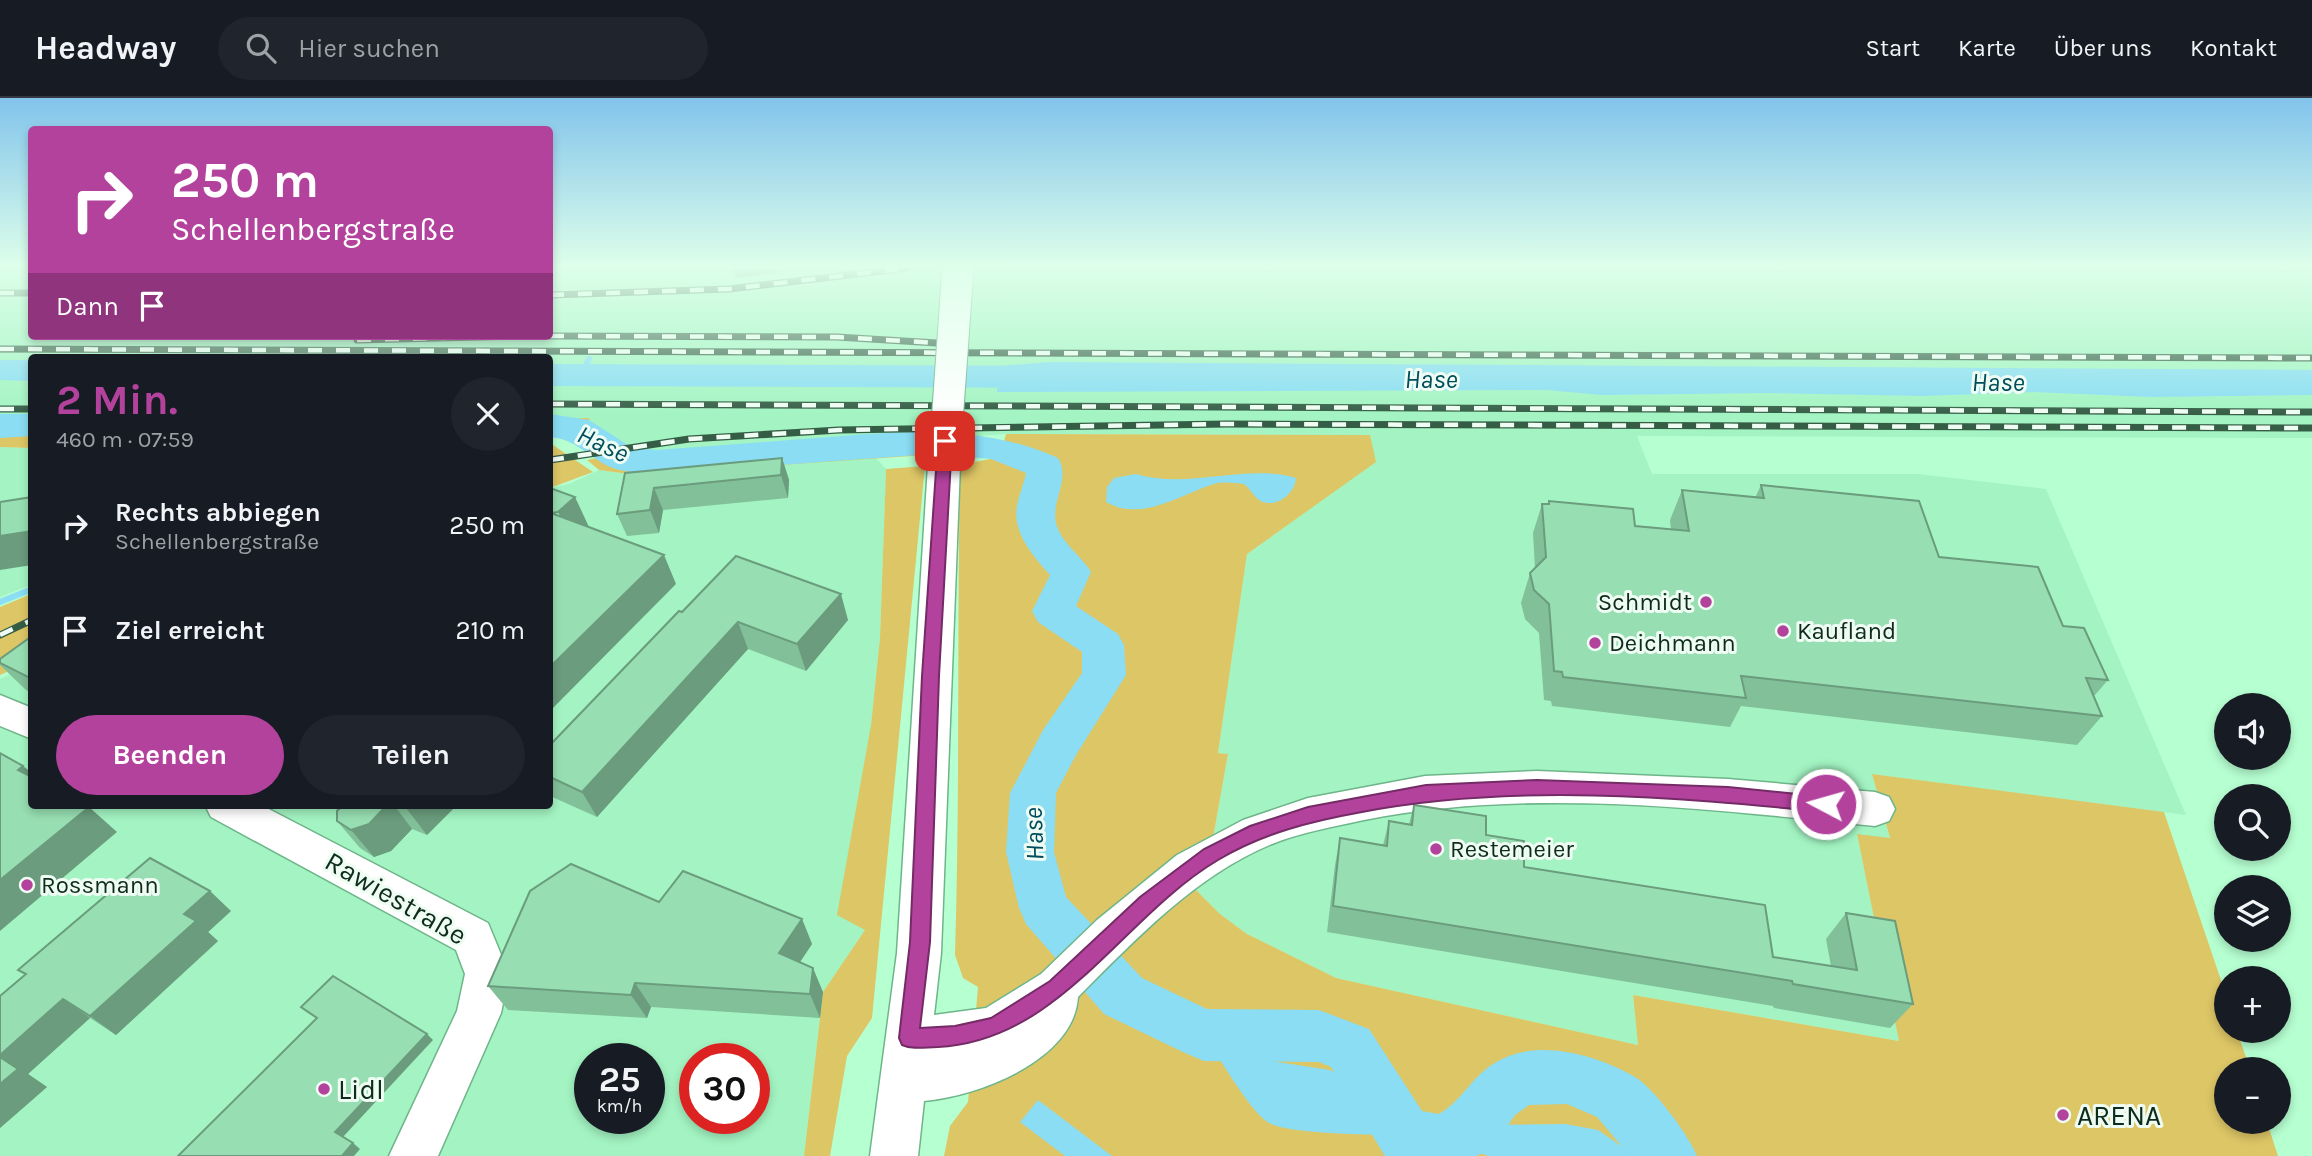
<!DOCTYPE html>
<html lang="de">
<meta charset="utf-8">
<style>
body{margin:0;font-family:Karla,sans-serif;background:#20242c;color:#f1f3f6;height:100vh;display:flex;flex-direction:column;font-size:26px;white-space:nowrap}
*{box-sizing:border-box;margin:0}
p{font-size:23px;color:#9ea1a6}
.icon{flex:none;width:38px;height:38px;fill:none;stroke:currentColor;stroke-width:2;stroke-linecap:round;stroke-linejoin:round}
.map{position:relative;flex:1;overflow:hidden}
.panel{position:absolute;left:28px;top:256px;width:525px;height:455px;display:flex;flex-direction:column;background:#171b24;border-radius:7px;box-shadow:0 4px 10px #0003}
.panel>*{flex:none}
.banner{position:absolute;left:28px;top:28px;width:525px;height:214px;border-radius:7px;box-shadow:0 4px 10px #0003;background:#b3429d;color:#fff;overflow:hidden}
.buttons{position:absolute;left:2214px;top:595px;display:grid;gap:14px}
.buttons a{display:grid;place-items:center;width:77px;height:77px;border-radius:50%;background:#171b24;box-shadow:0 4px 10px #0003;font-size:35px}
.speed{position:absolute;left:574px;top:945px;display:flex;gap:14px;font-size:35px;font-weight:700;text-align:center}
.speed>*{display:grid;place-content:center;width:91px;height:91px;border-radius:50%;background:#171b24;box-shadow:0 4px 10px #0003;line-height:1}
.speed small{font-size:18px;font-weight:400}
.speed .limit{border:10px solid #d22;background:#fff;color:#111}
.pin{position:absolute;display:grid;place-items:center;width:60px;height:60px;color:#fff;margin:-30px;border-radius:14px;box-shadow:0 4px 10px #0006}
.me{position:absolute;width:77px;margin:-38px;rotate:276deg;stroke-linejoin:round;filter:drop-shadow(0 0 5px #0008)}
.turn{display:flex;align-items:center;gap:24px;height:147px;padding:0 28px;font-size:32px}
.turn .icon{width:91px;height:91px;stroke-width:2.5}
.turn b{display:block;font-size:49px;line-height:60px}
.then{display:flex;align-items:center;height:66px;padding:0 28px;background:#0003;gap:14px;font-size:26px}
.round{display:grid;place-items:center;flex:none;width:74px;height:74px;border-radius:37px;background:#20242c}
.overview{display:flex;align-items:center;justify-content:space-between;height:119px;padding:0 28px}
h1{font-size:42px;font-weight:700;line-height:52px;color:#b3429d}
.primary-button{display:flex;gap:14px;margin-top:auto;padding:14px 28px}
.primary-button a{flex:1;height:80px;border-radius:42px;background:#b3429d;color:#fff;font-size:28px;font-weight:700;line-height:80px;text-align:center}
.primary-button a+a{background:#20242c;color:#f1f3f6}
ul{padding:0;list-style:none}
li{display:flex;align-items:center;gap:21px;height:105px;padding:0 28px}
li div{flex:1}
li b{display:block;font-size:26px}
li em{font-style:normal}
header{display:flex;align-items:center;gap:42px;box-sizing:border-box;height:98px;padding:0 35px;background:#171b24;border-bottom:2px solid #363941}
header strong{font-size:33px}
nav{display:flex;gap:38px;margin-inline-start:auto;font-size:24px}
.search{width:490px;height:63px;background:#20242c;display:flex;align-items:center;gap:18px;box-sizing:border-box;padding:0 24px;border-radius:38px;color:#9ea1a6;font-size:26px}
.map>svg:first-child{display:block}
.built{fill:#a3f4c2;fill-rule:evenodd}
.green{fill:#ddc666}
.water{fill:#8addf3}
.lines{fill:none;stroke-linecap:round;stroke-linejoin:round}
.stream{stroke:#8addf3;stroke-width:6}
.river{fill:#8addf3;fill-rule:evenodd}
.minor-casing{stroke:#6eb58a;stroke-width:3}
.minor{fill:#fff;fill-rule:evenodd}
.rail-casing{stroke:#355d45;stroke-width:7}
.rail{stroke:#effcf3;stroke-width:4.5;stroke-dasharray:14;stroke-linecap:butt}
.minor-bridge-casing{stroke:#6eb58a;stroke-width:33;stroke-linecap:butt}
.minor-bridge{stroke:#fff;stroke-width:31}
.wall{fill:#82c099}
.shaded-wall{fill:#6a9c7d}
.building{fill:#97dfb2;stroke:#6a9c7d;stroke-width:2}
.route{fill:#b3429d;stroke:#742b66;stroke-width:2}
.poi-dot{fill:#b3429d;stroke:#effcf3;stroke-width:2.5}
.labels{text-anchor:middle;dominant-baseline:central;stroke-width:6;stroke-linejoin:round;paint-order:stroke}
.poi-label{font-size:24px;fill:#0e2c1b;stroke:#effcf3;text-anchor:start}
.water-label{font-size:26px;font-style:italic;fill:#004e5d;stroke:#effcf3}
.near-street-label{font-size:28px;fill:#0e2c1b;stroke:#effcf3}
.near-poi-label{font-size:28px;fill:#0e2c1b;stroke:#effcf3;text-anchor:start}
</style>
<header>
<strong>Headway</strong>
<div class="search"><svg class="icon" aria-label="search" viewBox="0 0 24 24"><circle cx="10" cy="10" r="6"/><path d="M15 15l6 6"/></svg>Hier suchen</div>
<nav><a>Start</a><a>Karte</a><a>Über uns</a><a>Kontakt</a></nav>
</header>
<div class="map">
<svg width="2312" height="1058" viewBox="0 0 2312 1058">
<rect width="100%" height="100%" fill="#b6ffd1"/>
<g class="built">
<path d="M0,170H31L32,238H550V170H2312V340L1637,338L1652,376H1918L2046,391L2186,717L1872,676L1890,741L1857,737L1900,943L1633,897L1638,947L1336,880L1247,836L1220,816L1181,777L1210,757L1228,656L1218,655L1247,456L1375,364L1370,337L1006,336L657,364L622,360L595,343L589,320L550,321V259H32L31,320L0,319Z"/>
<path d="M0,349L32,350L31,487L0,499Z"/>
<path d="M875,359L886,371L880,540L871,627L865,832L823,894L804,1058H0V581L31,567L32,707H550V390L569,386L599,372L636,377ZM590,961H649V1020H590ZM695,961H754V1020H695Z"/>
</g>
<g class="green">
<path d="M0,319L31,320V350L0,349Z"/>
<path d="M589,320L594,337L550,338V321Z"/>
<path d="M1006,336L1370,337L1376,364L1247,456L1218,655L1228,656L1210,757L1181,777L1220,816L1247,836L1336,880L1638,947L1633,897L1899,943L1857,736L1890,740L1872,676L2164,714L2226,897V933H2237L2250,971H2226V1024H2267L2278,1058H944L950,1028L968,1004L978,889L963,880L955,857C960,694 957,531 960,367L1000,359Z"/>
<path d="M902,344H928L926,357L636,377L599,372L587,362L616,356L622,360L657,364Z"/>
<path d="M550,345L593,374L550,390Z"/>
<path d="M925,368L872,920L847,958L830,1058H804L823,894L865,832L837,817L871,627L880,540L886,371Z"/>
<path d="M31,496V563L0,577V509Z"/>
</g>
<g class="water">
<path d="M1049,264L2312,272V297L2152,299L2033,294L1923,298L1769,295L1602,297L1547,292L997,294L1000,268Z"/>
<path d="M1136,376C1189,392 1244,365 1296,380C1295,396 1275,412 1259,402C1254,398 1250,391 1244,386C1233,385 1221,383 1211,387C1178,398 1141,424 1106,404L1107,389L1114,380Z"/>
<path d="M1204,937H1237L1246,949L1271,963L1330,972L1354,985L1385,1006L1405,1038C1376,1036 1292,1037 1269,1025C1249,1013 1219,958 1204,937Z"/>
<path d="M1038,1002L1112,1058H1065L1020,1024Z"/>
<path d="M1565,1026L1598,1032L1636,1058H1489L1444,1046L1474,1027Z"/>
</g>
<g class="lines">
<g class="stream">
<path d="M581,277L589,261"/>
<path d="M0,504L32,491"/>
</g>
<g class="river">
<path d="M0,262H32V283L0,282Z"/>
<path d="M550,266L1055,268L1067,272L1072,279L1067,286L1055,290L550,288Z"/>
<path d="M0,316H32V338L0,340Z"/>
<path d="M550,316L589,322L631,349L657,352C710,348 764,344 817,340C900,333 980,325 1058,360C1071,381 1051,402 1056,425C1061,445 1081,457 1091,474L1076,508L1118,536L1124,547L1126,577L1076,657L1056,695L1054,754L1066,799L1142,880L1207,911L1319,912L1369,931L1422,1013L1439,1016C1466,1000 1471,976 1502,961C1541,941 1599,958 1635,979C1654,990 1689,1038 1697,1058H1630L1597,1019L1567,1006L1529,1007L1515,1017L1494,1047L1477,1058H1385L1331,969L1319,964L1204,963L1185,955L1104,916L1026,826L1019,810L1006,754L1010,695L1043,632L1082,575V554L1038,524L1032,513L1050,477C1033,458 1012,434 1017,408C1019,396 1024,386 1026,375L991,361L932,356L657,376C641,374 622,375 608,368C585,356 577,342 550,339Z"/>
</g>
<g class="minor-casing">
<g id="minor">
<path d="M944,357L955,360L960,367L941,855L934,917L986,910L1041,876L1097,822L1177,757L1243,722L1308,700L1425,678L1537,673L1728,681L1875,694L1889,699L1895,711L1889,723L1875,728C1707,711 1531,689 1364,722C1333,729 1302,734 1272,746C1196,777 1135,842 1078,899C1074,962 979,998 924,1003L918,1058H870L897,855L928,367L933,360Z"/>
<path d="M0,597L32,610V641L0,628Z"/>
<path d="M205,707H261L488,825L509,876L501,915L438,1058H389L457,913L465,876L456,852L211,719Z"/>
</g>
</g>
<use href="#minor" class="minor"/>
<g class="rail-casing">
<g id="rail">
<path d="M0,195H32"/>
<path d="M550,197L729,191L908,170"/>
<path d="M550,238L837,239L937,245"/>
<path d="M357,242L521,238"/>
<path d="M0,251L2312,260"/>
<path d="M550,306L2312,314"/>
<path d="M0,311H32"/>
<path d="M550,362L689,341L839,332L1227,326L2312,330"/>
<path d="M0,537L32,522"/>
</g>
</g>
<use href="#rail" class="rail"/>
<g class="minor-bridge-casing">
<path id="minor-bridge" d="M944,367L958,170"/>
</g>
<use href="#minor-bridge" class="minor-bridge"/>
</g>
<g class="wall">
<path d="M782,360L789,382L788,400L663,412L659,435L627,438L617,416L625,375Z"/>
<path d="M1761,387L1939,459L2063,528L2108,582L2094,598L2102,618L2077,647L1741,608L1730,629L1552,608L1551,603L1544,602L1539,535L1525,521L1521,505L1530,475L1535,470L1533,435L1542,406H1548L1549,403L1635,428L1671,432L1670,422L1682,392L1755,400Z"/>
<path d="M682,514L848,522L806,573L748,551L597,719L550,698V647Z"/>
<path d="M32,538V595L26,592L0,567V561Z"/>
<path d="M343,707H457L427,737L412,731L391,753L374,759L360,750L337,723Z"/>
<path d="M1414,707L1486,737L1524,769L1773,859L1831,868L1826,841L1846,815L1913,906L1890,930L1774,910L1773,908L1327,834L1335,767L1340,740L1383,747L1389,723L1409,726Z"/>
<path d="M659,804L802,821L812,846L800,864L823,894L820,920L651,909L647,920L508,912L488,888Z"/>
<path d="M231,813L208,834L218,843L116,937L90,920L28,976L47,989L0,1030V898Z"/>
</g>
<g class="shaded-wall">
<path d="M753,170H778L777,175L736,180L734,172Z"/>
<path d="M782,360L789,382L788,400L781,377Z"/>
<path d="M654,390L663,412L659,435L650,412Z"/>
<path d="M575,399L589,429L572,443L558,414Z"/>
<path d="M32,433V467L0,472V438Z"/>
<path d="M664,457L676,486L550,613V569Z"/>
<path d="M841,496L848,522L806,573L797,546Z"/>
<path d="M738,524L748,551L597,719L582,694Z"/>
<path d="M23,668L32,675V684L18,672Z"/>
<path d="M387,707H394L412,731L391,753L374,759L351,732Z"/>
<path d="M409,707H457L427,737L406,710Z"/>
<path d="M89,709L117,734L0,833V782Z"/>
<path d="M210,793L231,813L208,834L218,843L116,937L90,918L184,816Z"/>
<path d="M802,821L812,846L790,879L779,855Z"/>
<path d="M813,870L823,894L820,920L810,896Z"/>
<path d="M635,885L651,909L647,920L631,897Z"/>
<path d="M63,901L90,920L28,976L47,989L0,1030V957Z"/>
<path d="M427,936L433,942L342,1040L335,1034Z"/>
<path d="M353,1045L360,1051L354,1058H342Z"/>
</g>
<g class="building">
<path d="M735,170H753L734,172Z"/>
<path d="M782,360L781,377L654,390L650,412L617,416L625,375Z"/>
<path d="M1761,387L1919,403L1939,459L2038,469L2063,528L2084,530L2108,582L2086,580L2102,618L1741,578L1746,600L1563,579L1562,574L1554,573L1549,506L1534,492L1530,475L1546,459L1542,406H1549V403L1633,411L1635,428L1689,433L1682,392L1764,400Z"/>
<path d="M550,390L575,399L558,414L551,415L664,457L550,569Z"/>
<path d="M32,399V433L0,438V404Z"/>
<path d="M736,458L841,496L797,546L738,524L582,694L550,679V647L679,513L682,514Z"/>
<path d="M32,538V581L0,565V561Z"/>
<path d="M0,655L23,668L18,672L32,679V707H86L89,709L0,782Z"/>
<path d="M343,707H387L369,726L351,732L337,723V713Z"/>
<path d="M1414,707L1486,718V737L1524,743V769L1765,807L1773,859L1857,872L1846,815L1895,823L1913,906L1793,886L1792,883L1333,808L1340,740L1387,748L1389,723L1412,727Z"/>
<path d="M150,760L210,793L184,816L196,823L90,918L63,901L0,957V898L26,876L18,872Z"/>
<path d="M571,766L659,804L683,773L802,821L779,855L813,870L810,896L635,885L631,897L488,888L530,793Z"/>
<path d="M333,878L427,936L335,1034L353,1045L342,1058H178L317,920L301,909Z"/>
<path d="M0,959L18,971L0,986Z"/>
</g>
<linearGradient id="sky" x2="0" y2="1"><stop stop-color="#82c4ec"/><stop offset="0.53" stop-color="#deffea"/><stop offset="1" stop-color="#deffea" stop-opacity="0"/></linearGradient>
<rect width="2312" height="318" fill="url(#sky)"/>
<path class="route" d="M945,338L952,343L939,578L930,844L920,930L955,928L991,920L1050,883L1140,799L1204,751L1250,728L1308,709L1426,687L1537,682L1728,689L1826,699L1835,706L1826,714C1672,699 1515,685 1362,714C1312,723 1263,735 1218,762C1122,819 1060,943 938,949C926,949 913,952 902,947L899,940L910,844L922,578L938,343Z"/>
<g class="poi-dot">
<circle cx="1706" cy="504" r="7"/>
<circle cx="1783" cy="533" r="7"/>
<circle cx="1595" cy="545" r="7"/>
<circle cx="1436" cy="751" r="7"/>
<circle cx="27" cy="787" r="7"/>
<circle cx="324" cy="991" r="7"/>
<circle cx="2063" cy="1017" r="7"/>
</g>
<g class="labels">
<g class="poi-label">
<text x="1692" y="504" text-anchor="end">Schmidt</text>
<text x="1797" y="533">Kaufland</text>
<text x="1609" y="545">Deichmann</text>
<text x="1450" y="751">Restemeier</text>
<text x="41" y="787">Rossmann</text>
</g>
<g class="water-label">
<text x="1431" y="281">Hase</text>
<text x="1998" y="284">Hase</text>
<text transform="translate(603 346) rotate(25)">Hase</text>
<text transform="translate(1034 736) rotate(-92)">Hase</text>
</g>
<g class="near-street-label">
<text transform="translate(396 800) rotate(30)">Rawiestraße</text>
</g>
<g class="near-poi-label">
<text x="338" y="991">Lidl</text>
<text x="2077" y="1017">ARENA</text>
</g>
</g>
</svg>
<div class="buttons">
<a><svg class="icon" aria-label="sound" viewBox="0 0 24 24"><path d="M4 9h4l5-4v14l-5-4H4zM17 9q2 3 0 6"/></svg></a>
<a><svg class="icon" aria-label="search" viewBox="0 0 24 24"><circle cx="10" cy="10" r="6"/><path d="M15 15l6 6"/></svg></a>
<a><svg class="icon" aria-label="layers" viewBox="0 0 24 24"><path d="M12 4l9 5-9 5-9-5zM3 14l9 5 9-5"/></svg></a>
<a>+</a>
<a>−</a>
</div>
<div class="speed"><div>25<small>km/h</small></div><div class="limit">30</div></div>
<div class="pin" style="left:945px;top:343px;background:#d93025"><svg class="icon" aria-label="arrive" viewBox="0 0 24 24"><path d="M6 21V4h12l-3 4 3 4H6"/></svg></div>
<svg class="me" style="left:1826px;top:706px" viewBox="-20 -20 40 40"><circle r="17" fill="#b3429d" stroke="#fff" stroke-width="3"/><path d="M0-11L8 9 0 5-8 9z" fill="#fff"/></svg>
<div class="banner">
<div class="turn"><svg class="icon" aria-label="right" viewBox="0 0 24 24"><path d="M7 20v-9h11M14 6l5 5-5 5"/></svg><div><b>250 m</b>Schellenbergstraße</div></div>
<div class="then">Dann<svg class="icon" aria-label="arrive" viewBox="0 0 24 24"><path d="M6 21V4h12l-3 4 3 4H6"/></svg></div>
</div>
<section class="panel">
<div class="overview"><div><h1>2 Min.</h1><p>460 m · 07:59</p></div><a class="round"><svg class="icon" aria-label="close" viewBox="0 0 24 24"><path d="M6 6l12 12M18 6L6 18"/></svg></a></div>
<ul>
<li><svg class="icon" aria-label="right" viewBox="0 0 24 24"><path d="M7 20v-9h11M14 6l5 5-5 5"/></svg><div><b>Rechts abbiegen</b><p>Schellenbergstraße</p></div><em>250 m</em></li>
<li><svg class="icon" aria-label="arrive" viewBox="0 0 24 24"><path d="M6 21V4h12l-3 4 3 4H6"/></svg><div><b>Ziel erreicht</b></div><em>210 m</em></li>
</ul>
<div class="primary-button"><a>Beenden</a><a>Teilen</a></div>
</section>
</div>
